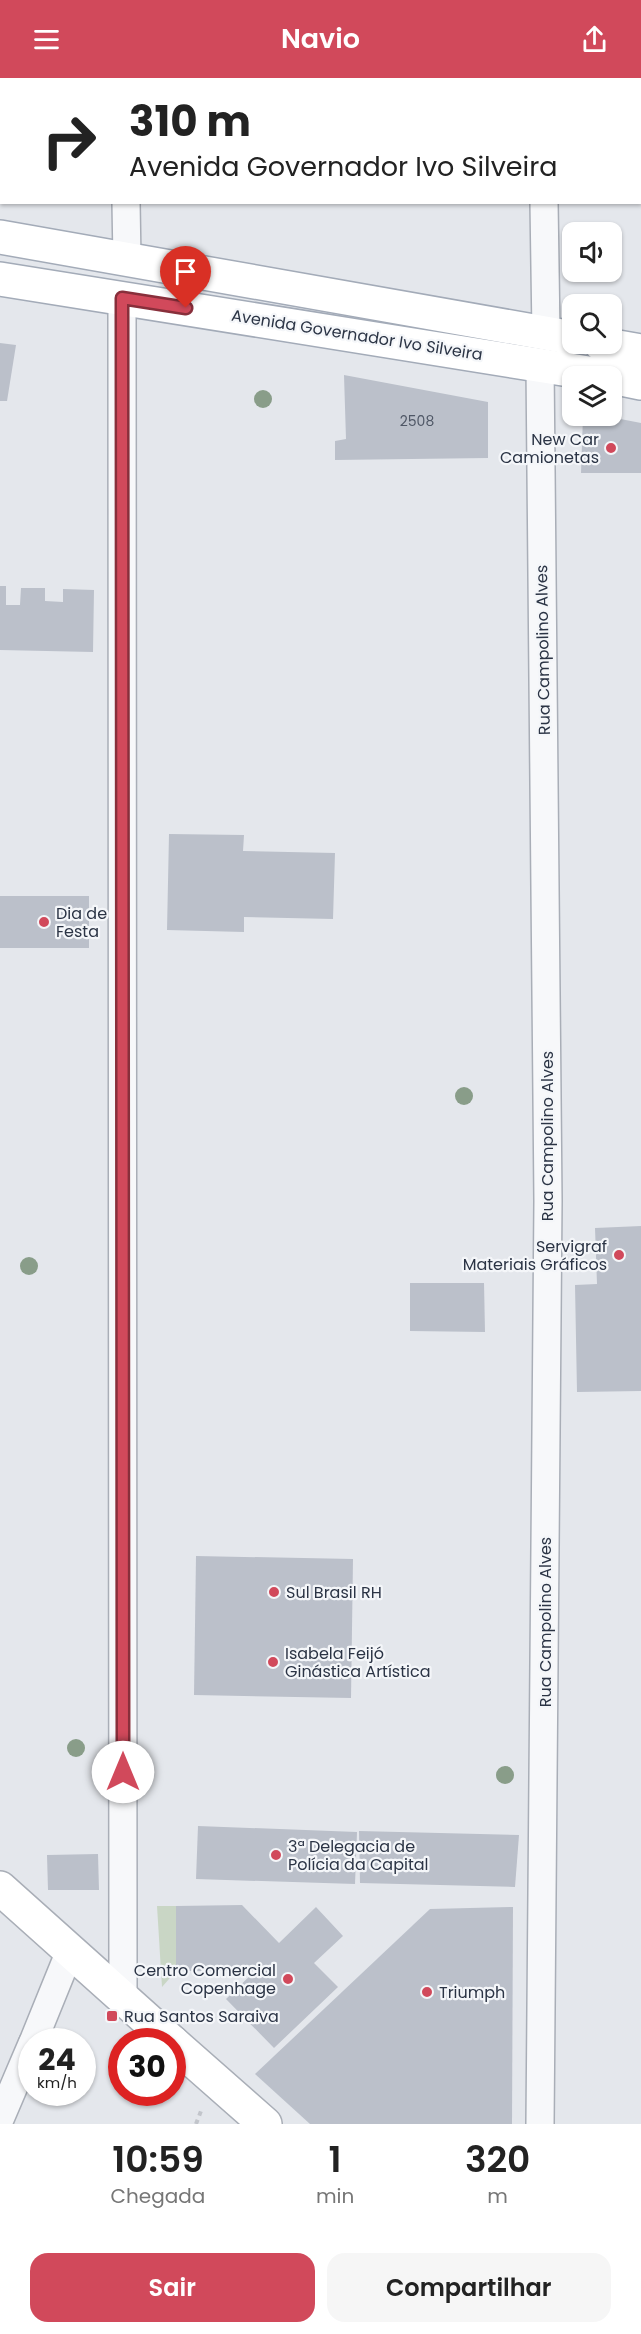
<!DOCTYPE html>
<html lang="pt">
<meta charset="utf-8">
<style>
body{margin:0;font-family:Poppins,sans-serif;background:#f6f6f6;color:#222;height:100vh;display:flex;flex-direction:column;font-size:22px;white-space:nowrap}
*{box-sizing:border-box;margin:0}
p{font-size:20px;color:#767676}
.icon{flex:none;width:33px;height:33px;fill:none;stroke:currentColor;stroke-width:2;stroke-linecap:round;stroke-linejoin:round}
.map{position:relative;height:2046px;overflow:hidden}
.drawer{display:flex;flex-direction:column;background:#fff;flex:1}
.drawer>*{flex:none}
.top-card{position:absolute;left:0px;top:0px;width:642px;height:126px;box-shadow:0 2px 4px #0004;background:#fff;color:#222;overflow:hidden}
.buttons{position:absolute;left:562px;top:144px;display:grid;gap:12px}
.buttons a{display:grid;place-items:center;width:60px;height:60px;border-radius:12px;background:#fff;box-shadow:0 2px 4px #0004;font-size:30px}
.speed{position:absolute;left:18px;top:1950px;display:flex;gap:12px;font-size:30px;font-weight:700;text-align:center}
.speed>*{display:grid;place-content:center;width:78px;height:78px;border-radius:50%;background:#fff;box-shadow:0 2px 4px #0004;line-height:1}
.speed small{font-size:15px;font-weight:400}
.speed .limit{border:9px solid #d22;background:#fff;color:#111}
.pin{position:absolute;display:grid;place-items:center;width:51px;height:51px;color:#fff;margin:-62px -26px;border-radius:50% 50% 50% 0;rotate:-45deg;box-shadow:0 0 6px #0007}
.pin .icon{rotate:45deg}
.me{position:absolute;width:66px;margin:-33px;rotate:0deg;stroke-linejoin:round;filter:drop-shadow(0 0 4px #0008)}
.turn{display:flex;align-items:center;gap:21px;height:126px;padding:0 30px;font-size:27px}
.turn .icon{width:78px;height:78px;stroke-width:2.5}
.turn b{display:block;font-size:42px;line-height:51px}
.eta{display:flex;justify-content:space-evenly;align-items:center;height:102px;text-align:center}
.eta b{font-size:36px;font-weight:600;line-height:42px}
.cta{display:flex;gap:12px;margin-top:auto;padding:12px 30px}
.cta a{flex:1;height:69px;border-radius:18px;background:#d1495b;color:#fff;font-size:24px;font-weight:600;line-height:69px;text-align:center}
.cta a+a{background:#f6f6f6;color:#222}
header{display:flex;justify-content:space-between;align-items:center;height:78px;padding:0 30px;background:#d1495b;color:#fff;font-size:27px;font-weight:600}
.map>svg:first-child{display:block}
.green{fill:#c9d6c5}
.building{fill:#bbc0ca}
.lines{fill:none;stroke-linecap:round;stroke-linejoin:round}
.street-casing{stroke:#a9aeb7;stroke-width:30}
.secondary-casing{stroke:#a9aeb7;stroke-width:36}
.primary-casing{stroke:#a3abb8;stroke-width:36}
.path{stroke:#c2c5cb;stroke-width:4;stroke-dasharray:4.5 4.5;stroke-linecap:butt}
.street{stroke:#f7f8fa;stroke-width:27}
.secondary{stroke:#fff;stroke-width:33}
.primary{stroke:#fff;stroke-width:33}
.tree{fill:#899d89}
.route-casing{stroke:#882f3b;stroke-width:15}
.route{stroke:#d1495b;stroke-width:10}
.poi-dot{fill:#d1495b;stroke:#f4f6f9;stroke-width:2}
.labels{text-anchor:middle;dominant-baseline:central;stroke-width:4.5;stroke-linejoin:round;paint-order:stroke}
.number-label{font-size:14px;fill:#4f5766}
.street-label{font-size:16px;fill:#2b3445;stroke:#f4f6f9}
.poi-label{font-size:16px;fill:#2b3445;stroke:#f4f6f9;text-anchor:start}
</style>
<header><svg class="icon" aria-label="menu" viewBox="0 0 24 24"><path d="M4 6h16M4 12h16M4 18h16"/></svg>Navio<svg class="icon" aria-label="share" viewBox="0 0 24 24"><path d="M12 15V3M7 8l5-5 5 5M5 13v7h14v-7"/></svg></header>
<div class="map">
<svg width="641" height="2046" viewBox="0 0 641 2046">
<rect width="100%" height="100%" fill="#e4e7ec"/>
<path class="green" d="M157,1828H176V1893L162,1909Z"/>
<g class="building">
<path d="M0,265L16,267L7,323H0Z"/>
<path d="M344,297L488,324V380L335,382V363L346,361Z"/>
<path d="M583,338H605L641,345V395H581Z"/>
<path d="M0,508H6V527H20L21,510H45V523L63,524V511L94,512L93,574L0,572Z"/>
<path d="M169,756L244,757L243,773L335,775L333,841L244,839V854L167,852Z"/>
<rect x="0" y="818" width="89" height="52"/>
<path d="M641,1148V1313L577,1314L575,1207L597,1206L595,1150Z"/>
<path d="M410,1205H484L485,1254L410,1253Z"/>
<path d="M196,1478L353,1481L351,1620L194,1617Z"/>
<path d="M198,1748L357,1754L355,1806L196,1801Z"/>
<path d="M359,1753L519,1757L515,1809L360,1805Z"/>
<path d="M98,1776L99,1812H48L47,1777Z"/>
<path d="M242,1827L279,1865L316,1829L343,1858L314,1885L338,1909L274,1970L226,1921L255,1893H176V1828Z"/>
<path d="M513,1829L512,2046H310L255,1996L430,1831Z"/>
</g>
<g class="lines">
<g class="street-casing">
<g id="street">
<path d="M124,0V2"/>
<path d="M542,0V2"/>
<path d="M126,124L127,182"/>
<path d="M544,124L546,255"/>
<path d="M122,220L123,1920"/>
<path d="M540,287L548,1123L540,2046"/>
<path d="M33,1964L70,1873"/>
<path d="M0,2041L32,1966"/>
</g>
</g>
<g class="secondary-casing">
<g id="secondary">
<path d="M0,1810L172,1964"/>
<path d="M172,1964L265,2046"/>
</g>
</g>
<g class="primary-casing">
<g id="primary">
<path d="M0,159L573,260"/>
<path d="M0,201L607,298"/>
<path d="M601,266L641,273"/>
<path d="M612,299L641,305"/>
</g>
</g>
<path class="path" d="M196,2046L201,2033"/>
<use href="#street" class="street"/>
<use href="#secondary" class="secondary"/>
<use href="#primary" class="primary"/>
</g>
<g class="tree">
<circle cx="263" cy="321" r="9"/>
<circle cx="464" cy="1018" r="9"/>
<circle cx="29" cy="1188" r="9"/>
<circle cx="76" cy="1670" r="9"/>
<circle cx="505" cy="1697" r="9"/>
</g>
<g class="lines">
<g class="route-casing">
<path id="route" d="M123,1694L122,220L186,230"/>
</g>
<use href="#route" class="route"/>
</g>
<g class="poi-dot">
<circle cx="611" cy="370" r="6"/>
<circle cx="44" cy="844" r="6"/>
<circle cx="619" cy="1177" r="6"/>
<circle cx="274" cy="1514" r="6"/>
<circle cx="273" cy="1584" r="6"/>
<circle cx="276" cy="1777" r="6"/>
<circle cx="288" cy="1901" r="6"/>
<circle cx="427" cy="1914" r="6"/>
<rect x="106" y="1932" width="12" height="12" rx="3"/>
</g>
<g class="labels">
<g class="number-label">
<text x="417" y="343">2508</text>
</g>
<g class="street-label">
<text transform="translate(357 257) rotate(9)">Avenida Governador Ivo Silveira</text>
<text transform="translate(543 572) rotate(-91)">Rua Campolino Alves</text>
<text transform="translate(547 1058) rotate(-90)">Rua Campolino Alves</text>
<text transform="translate(545 1544) rotate(-90)">Rua Campolino Alves</text>
</g>
<g class="poi-label">
<text x="599" y="361" text-anchor="end">New Car<tspan x="599" dy="18">Camionetas</tspan></text>
<text x="56" y="835">Dia de<tspan x="56" dy="18">Festa</tspan></text>
<text x="607" y="1168" text-anchor="end">Servigraf<tspan x="607" dy="18">Materiais Gráficos</tspan></text>
<text x="286" y="1514">Sul Brasil RH</text>
<text x="285" y="1575">Isabela Feijó<tspan x="285" dy="18">Ginástica Artística</tspan></text>
<text x="288" y="1768">3ª Delegacia de<tspan x="288" dy="18">Polícia da Capital</tspan></text>
<text x="276" y="1892" text-anchor="end">Centro Comercial<tspan x="276" dy="18">Copenhage</tspan></text>
<text x="439" y="1914">Triumph</text>
<text x="124" y="1938">Rua Santos Saraiva</text>
</g>
</g>
</svg>
<div class="buttons">
<a><svg class="icon" aria-label="sound" viewBox="0 0 24 24"><path d="M4 9h4l5-4v14l-5-4H4zM17 9q2 3 0 6"/></svg></a>
<a><svg class="icon" aria-label="search" viewBox="0 0 24 24"><circle cx="10" cy="10" r="6"/><path d="M15 15l6 6"/></svg></a>
<a><svg class="icon" aria-label="layers" viewBox="0 0 24 24"><path d="M12 4l9 5-9 5-9-5zM3 14l9 5 9-5"/></svg></a>
</div>
<div class="speed"><div>24<small>km/h</small></div><div class="limit">30</div></div>
<div class="pin" style="left:186px;top:230px;background:#d93025"><svg class="icon" aria-label="arrive" viewBox="0 0 24 24"><path d="M6 21V4h12l-3 4 3 4H6"/></svg></div>
<svg class="me" style="left:123px;top:1694px" viewBox="-20 -20 40 40"><circle r="19" fill="#fff"/><path d="M0-13L10 11 0 6-10 11z" fill="#d1495b"/></svg>
<div class="top-card">
<div class="turn"><svg class="icon" aria-label="right" viewBox="0 0 24 24"><path d="M7 20v-9h11M14 6l5 5-5 5"/></svg><div><b>310 m</b>Avenida Governador Ivo Silveira</div></div>
</div>
</div>
<section class="drawer">
<div class="eta">
<div><b>10:59</b><p>Chegada</p></div>
<div><b>1</b><p>min</p></div>
<div><b>320</b><p>m</p></div>
</div>
<div class="cta"><a>Sair</a><a>Compartilhar</a></div>
</section>
